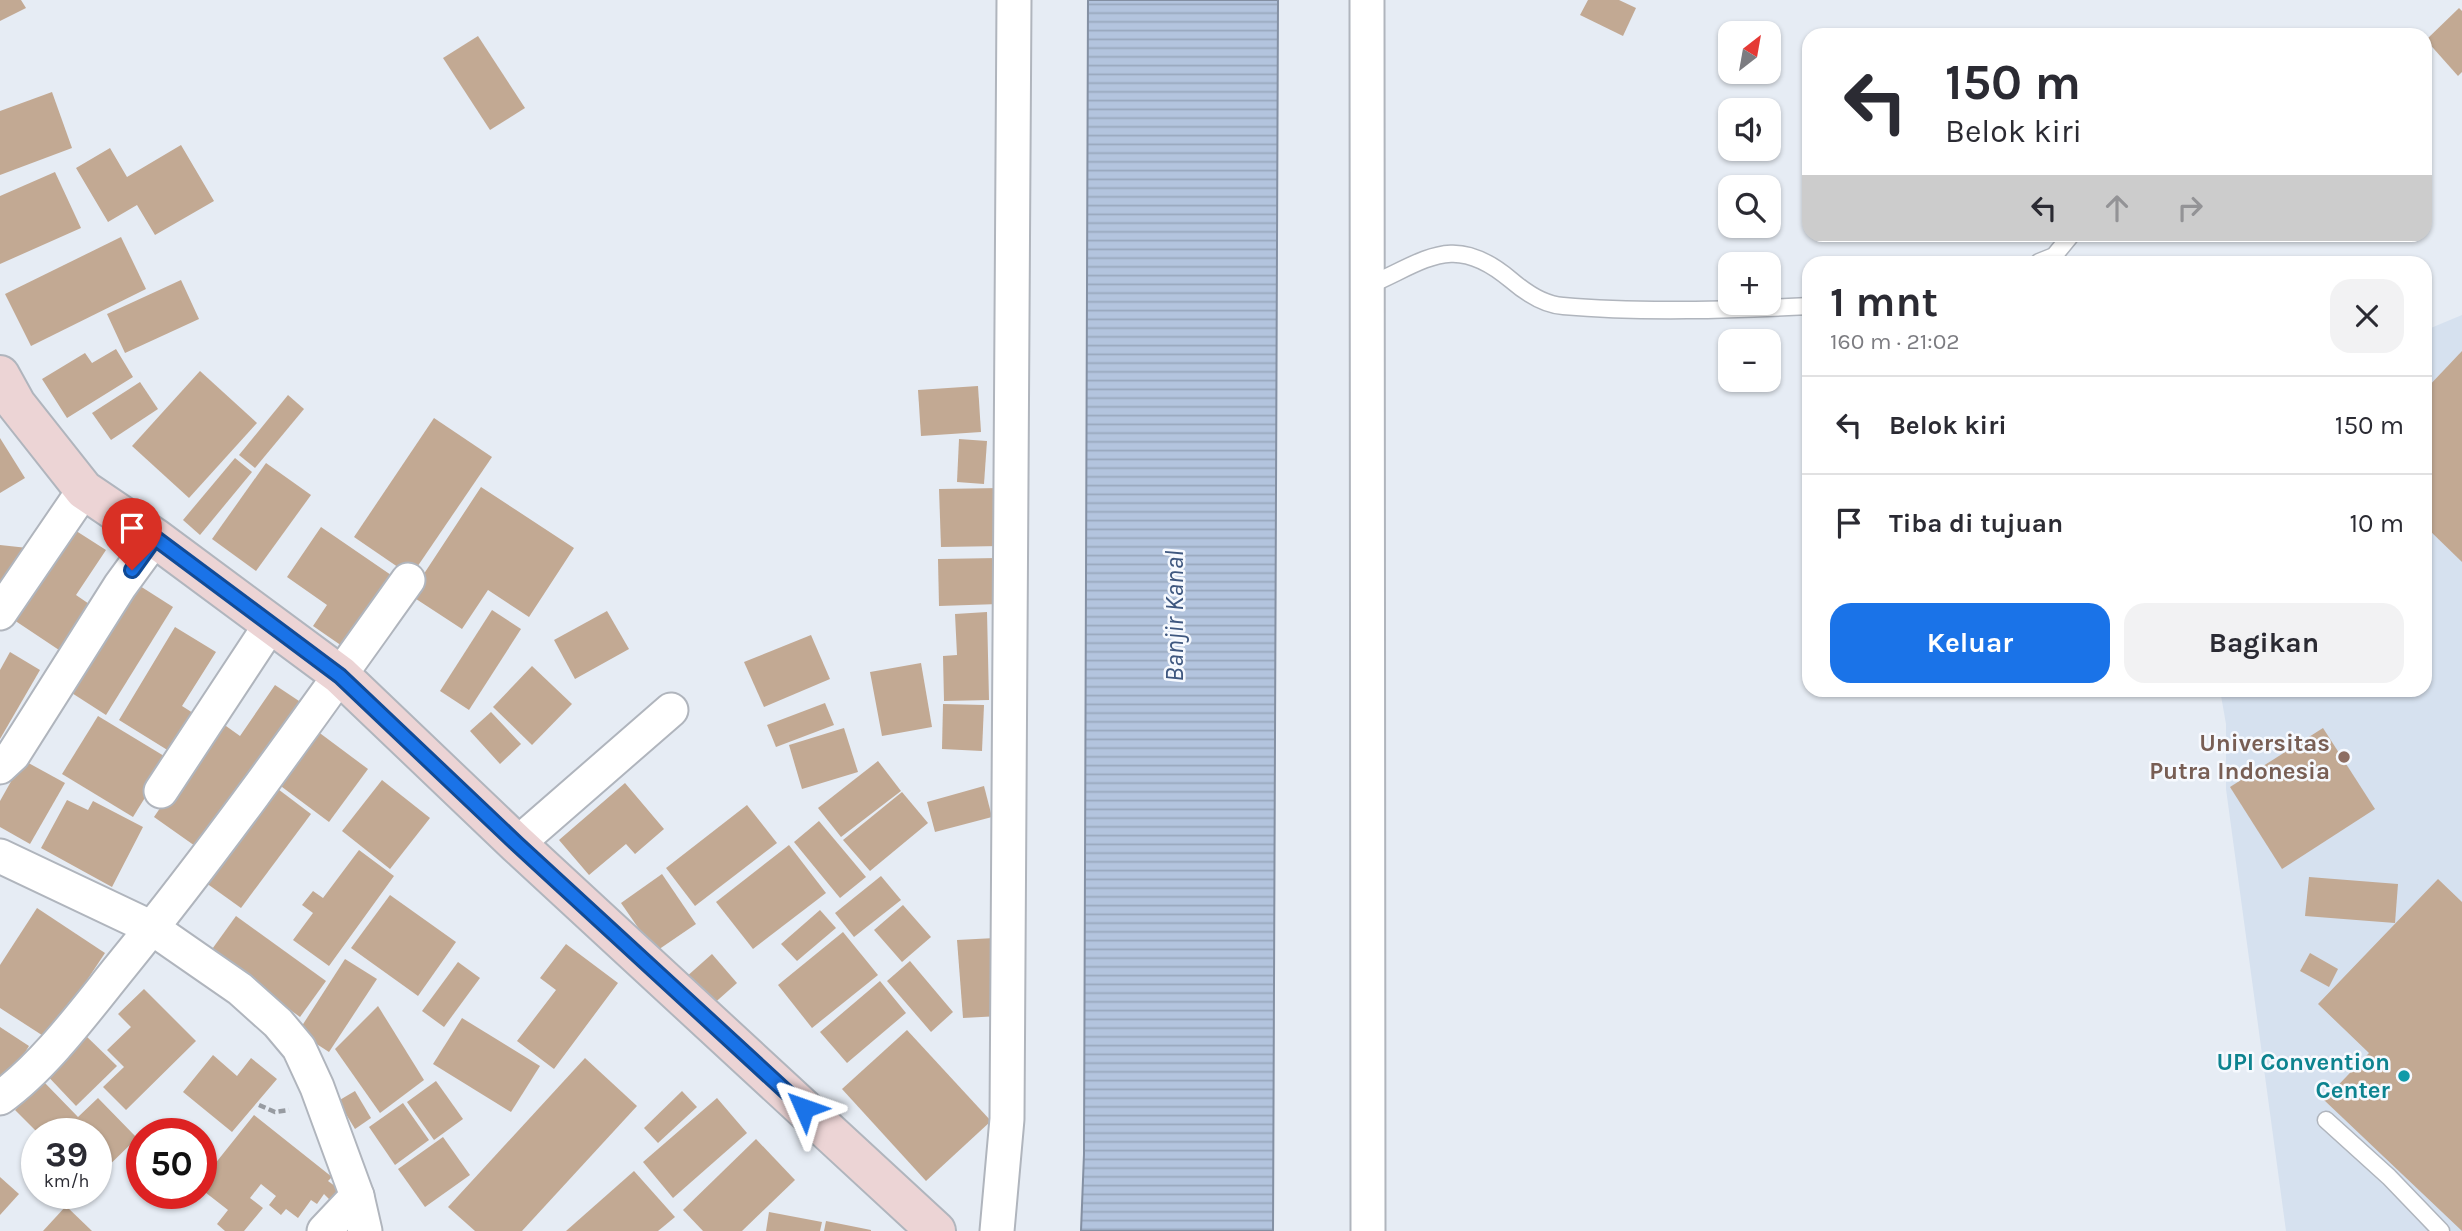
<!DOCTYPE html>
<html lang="id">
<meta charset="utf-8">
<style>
body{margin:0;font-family:Karla,sans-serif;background:#f2f2f3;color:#2b2b33;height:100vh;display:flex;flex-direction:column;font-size:26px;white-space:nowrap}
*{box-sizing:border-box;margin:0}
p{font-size:23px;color:#7c7c81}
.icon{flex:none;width:38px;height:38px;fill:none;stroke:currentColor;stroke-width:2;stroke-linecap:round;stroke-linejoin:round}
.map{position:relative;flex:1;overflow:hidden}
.panel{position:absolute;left:1802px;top:256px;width:630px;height:441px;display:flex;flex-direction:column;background:#fff;border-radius:21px;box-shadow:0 2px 5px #0004}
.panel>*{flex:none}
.banner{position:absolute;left:1802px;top:28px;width:630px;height:214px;border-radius:21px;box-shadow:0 2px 5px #0004;background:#fff;color:#2b2b33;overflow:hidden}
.needle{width:46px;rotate:31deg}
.buttons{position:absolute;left:1718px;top:21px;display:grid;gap:14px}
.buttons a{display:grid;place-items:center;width:63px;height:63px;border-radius:14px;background:#fff;box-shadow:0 2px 5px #0004;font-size:35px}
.speed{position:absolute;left:21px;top:1118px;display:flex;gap:14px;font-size:35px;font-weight:700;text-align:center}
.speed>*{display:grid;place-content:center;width:91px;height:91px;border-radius:50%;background:#fff;box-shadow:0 2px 5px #0004;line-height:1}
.speed small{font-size:18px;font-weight:400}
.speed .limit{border:10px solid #d22;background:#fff;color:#111}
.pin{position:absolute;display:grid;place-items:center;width:60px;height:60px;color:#fff;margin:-72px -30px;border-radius:50% 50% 50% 0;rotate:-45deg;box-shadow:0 0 7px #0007}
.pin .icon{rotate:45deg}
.me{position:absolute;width:77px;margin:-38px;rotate:313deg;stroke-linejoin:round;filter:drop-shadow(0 0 5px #0008)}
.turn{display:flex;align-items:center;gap:24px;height:147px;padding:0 28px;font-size:32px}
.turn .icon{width:91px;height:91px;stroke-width:2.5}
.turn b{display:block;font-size:49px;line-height:60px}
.lanes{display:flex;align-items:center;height:66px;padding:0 28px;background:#0003;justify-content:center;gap:35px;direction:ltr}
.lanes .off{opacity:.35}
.round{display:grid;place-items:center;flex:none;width:74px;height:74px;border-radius:21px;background:#f2f2f3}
.summary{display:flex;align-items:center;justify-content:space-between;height:119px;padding:0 28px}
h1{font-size:42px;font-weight:700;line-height:52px}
.cta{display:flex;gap:14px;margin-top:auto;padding:14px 28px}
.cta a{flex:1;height:80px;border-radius:21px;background:#1a73e8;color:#fff;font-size:28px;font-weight:700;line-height:80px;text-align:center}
.cta a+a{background:#f2f2f3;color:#2b2b33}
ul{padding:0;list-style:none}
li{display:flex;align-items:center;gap:21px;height:98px;padding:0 28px;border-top:2px solid #e1e1e2}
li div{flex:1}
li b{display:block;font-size:26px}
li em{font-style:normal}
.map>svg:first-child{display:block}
.built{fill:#d6e1ef}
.water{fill:url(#water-rules);stroke:#8490a3;stroke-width:2}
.building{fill:#c2a993}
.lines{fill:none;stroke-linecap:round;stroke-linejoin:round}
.service-casing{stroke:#b0b5bd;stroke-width:19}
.minor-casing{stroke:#b0b5bd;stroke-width:37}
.secondary-casing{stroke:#b0b5bd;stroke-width:42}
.path{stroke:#979ba1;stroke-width:4.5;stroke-dasharray:7 3.5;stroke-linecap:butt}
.service{stroke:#fff;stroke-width:16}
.minor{stroke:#fff;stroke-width:33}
.secondary{stroke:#ecd4d5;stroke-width:38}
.route-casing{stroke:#114b97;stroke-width:18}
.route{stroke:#1a73e8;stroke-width:12}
.education-dot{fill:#8d6e63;stroke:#f6f9fe;stroke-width:2.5}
.culture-dot{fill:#0f9aa8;stroke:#f6f9fe;stroke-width:2.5}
.labels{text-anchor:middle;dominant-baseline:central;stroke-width:5;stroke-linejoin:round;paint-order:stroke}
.education-label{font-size:24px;font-weight:bold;fill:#785e54;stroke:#f6f9fe;text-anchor:end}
.culture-label{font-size:24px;font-weight:bold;fill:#0d838f;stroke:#f6f9fe;text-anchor:end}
.water-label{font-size:26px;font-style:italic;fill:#3e577f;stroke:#f6f9fe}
</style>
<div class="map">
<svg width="2462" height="1231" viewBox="0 0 2462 1231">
<defs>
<pattern id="water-rules" width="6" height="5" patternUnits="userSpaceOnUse" patternTransform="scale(1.75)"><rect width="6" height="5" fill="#b3c4de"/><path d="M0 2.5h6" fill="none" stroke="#99a8be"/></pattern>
</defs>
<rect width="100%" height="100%" fill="#e6ecf4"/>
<path class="built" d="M2462,315V1231H2286L2226,789V724L2220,690H2426V330Z"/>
<path class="water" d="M1088,0H1278L1273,1231H1081L1084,1154Z"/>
<g class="building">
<path d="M0,0H21L26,8L0,21Z"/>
<path d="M1588,0H1619L1636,8L1623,36L1580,15Z"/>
<path d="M2459,8L2462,11V72L2458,76L2426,40Z"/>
<path d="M478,36L525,108L490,130L443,58Z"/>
<path d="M52,92L72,148L0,175V111Z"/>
<path d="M181,145L214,201L155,235L137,205L108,222L76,168L110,148L127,177Z"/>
<path d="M55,172L81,228L0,264V196Z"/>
<path d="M121,237L146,289L31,346L5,294Z"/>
<path d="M181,280L199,319L125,353L107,314Z"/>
<path d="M116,349L133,377L67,418L42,379L85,353L92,363Z"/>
<path d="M2462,351V562L2426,527V389Z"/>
<path d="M200,371L257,423L189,498L132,446Z"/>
<path d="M140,382L158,409L111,440L92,413Z"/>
<path d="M978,386L981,432L921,436L918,390Z"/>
<path d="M288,395L304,409L255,468L239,455Z"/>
<path d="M434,418L492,457L411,576L354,537Z"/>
<path d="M0,438L25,478L0,493Z"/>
<path d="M959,439L987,441L984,484L957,482Z"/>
<path d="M235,458L252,472L200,535L183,520Z"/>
<path d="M266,463L311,495L256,571L212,539Z"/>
<path d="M481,487L574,548L529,617L488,590L462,629L410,595Z"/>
<path d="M1001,488L1002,546L941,547L939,489Z"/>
<path d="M70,527L106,550L76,595L95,608L65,654L11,618Z"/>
<path d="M321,527L391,575L342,646L313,626L327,605L287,577Z"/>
<path d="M0,545L37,549L0,593Z"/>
<path d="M998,558L999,604L939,606L938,559Z"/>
<path d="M129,579L173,607L106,715L61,686Z"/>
<path d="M492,610L521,629L469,710L440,691Z"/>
<path d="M607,611L629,649L575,679L554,640Z"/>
<path d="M987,612L989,700L944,701L943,656L957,655L955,614Z"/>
<path d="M175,627L216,652L182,706L193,713L169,751L119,720Z"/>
<path d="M811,635L830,679L764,707L744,662Z"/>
<path d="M10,652L40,670L0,739V670Z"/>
<path d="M921,663L932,727L882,736L870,672Z"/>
<path d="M532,666L572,704L532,745L493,707Z"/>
<path d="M275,685L305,705L205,853L154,817L219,721L240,736Z"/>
<path d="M825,703L834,725L776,747L767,725Z"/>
<path d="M943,704L984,705L982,751L942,749Z"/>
<path d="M491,712L521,744L500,764L470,731Z"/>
<path d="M98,716L169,759L133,817L62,774Z"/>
<path d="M313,728L368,769L329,822L274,781Z"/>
<path d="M844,728L858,772L802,789L789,745Z"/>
<path d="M2323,728L2375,809L2282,869L2230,787Z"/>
<path d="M23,760L65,783L30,844L0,827V801Z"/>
<path d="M878,761L901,791L841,837L818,808Z"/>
<path d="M266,780L311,814L241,908L195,875Z"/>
<path d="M382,780L430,818L390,869L342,831Z"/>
<path d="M625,783L664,829L635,854L626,844L589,875L559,840Z"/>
<path d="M984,786L992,817L935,832L927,802Z"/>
<path d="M902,792L928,823L870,871L843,840Z"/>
<path d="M67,800L88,810L93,801L143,827L112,887L41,848Z"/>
<path d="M747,805L777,843L695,906L666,868Z"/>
<path d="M819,821L866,877L840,898L794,842Z"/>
<path d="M789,845L826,893L753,949L716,902Z"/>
<path d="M359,850L394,876L329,966L293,940L313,913L302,905L313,891L323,898Z"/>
<path d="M662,874L696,924L655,952L621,903Z"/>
<path d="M881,876L901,900L854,937L835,913Z"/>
<path d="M2309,877L2398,884L2395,923L2305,916Z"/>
<path d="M2438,879L2462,902V1231L2324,1100L2369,1053L2318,1004Z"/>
<path d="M390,895L456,942L418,996L351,948Z"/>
<path d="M903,905L931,937L902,962L874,930Z"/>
<path d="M37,908L105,953L48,1039L0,1008V965Z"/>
<path d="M820,910L836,928L797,961L781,944Z"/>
<path d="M236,916L326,981L300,1017L210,952Z"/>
<path d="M843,932L878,975L812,1028L778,985Z"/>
<path d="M995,938L1000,1016L963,1018L957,940Z"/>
<path d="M566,944L618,983L554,1069L517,1041L556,990L540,978Z"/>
<path d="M2310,953L2338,969L2329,987L2300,971Z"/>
<path d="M712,954L737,983L710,1007L685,978Z"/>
<path d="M345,959L377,979L329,1052L298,1032Z"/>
<path d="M910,961L953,1012L931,1032L887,981Z"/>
<path d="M458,962L480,978L444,1027L422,1011Z"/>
<path d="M880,981L906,1013L847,1063L820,1032Z"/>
<path d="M144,989L196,1041L126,1110L103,1087L124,1067L107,1050L131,1027L118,1014Z"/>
<path d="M378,1006L424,1080L380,1113L335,1049Z"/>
<path d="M462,1018L540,1066L511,1112L433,1064Z"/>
<path d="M0,1027L29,1046L0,1092Z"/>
<path d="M907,1030L991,1121L926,1181L842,1089Z"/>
<path d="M82,1032L117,1066L76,1106L42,1070Z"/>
<path d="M213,1055L237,1076L251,1058L277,1079L232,1132L183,1092Z"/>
<path d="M585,1058L637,1106L522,1231H475L448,1207Z"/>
<path d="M436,1081L463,1119L434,1140L407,1102Z"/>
<path d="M44,1082L78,1117L98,1098L137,1138L96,1178V1134H39L15,1110Z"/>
<path d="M355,1091L371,1118L355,1129L338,1101Z"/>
<path d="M682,1091L697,1107L658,1143L644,1128Z"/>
<path d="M717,1098L747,1133L673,1198L643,1162Z"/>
<path d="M403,1103L429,1140L395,1165L369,1127Z"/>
<path d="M254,1115L332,1177L328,1181L339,1189L330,1200L324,1194L317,1204L311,1200L298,1218L286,1209L281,1215L269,1205L276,1196L261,1184L250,1198L263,1208L244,1231H225L217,1224L228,1210L201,1189V1154L214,1165Z"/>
<path d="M443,1137L470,1175L425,1207L398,1169Z"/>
<path d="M756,1139L795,1180L742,1231H703L683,1210Z"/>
<path d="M634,1171L675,1217L658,1231H566Z"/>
<path d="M0,1177L19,1194L0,1215Z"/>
<path d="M66,1206L92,1231H43Z"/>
<path d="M769,1212L822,1222L820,1231H766Z"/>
<path d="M826,1221L871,1230V1231H824Z"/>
</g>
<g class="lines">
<g class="service-casing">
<g id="service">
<path d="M2039,262L2054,256L2072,234"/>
<path d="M1365,287C1425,262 1452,230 1511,280C1525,292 1544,305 1563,306C1642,313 1731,310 1810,306"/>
<path d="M2326,1120L2389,1177L2441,1231"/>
</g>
</g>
<g class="minor-casing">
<g id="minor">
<path d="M1367,0L1368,1231"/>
<path d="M0,613L84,490"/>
<path d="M0,767L13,755L120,586L155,538"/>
<path d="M161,791L271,624"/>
<path d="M517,844L671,710"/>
<path d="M0,856L152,928L240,989L278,1023L299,1048L317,1087L357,1196L365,1231"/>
<path d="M0,1098C46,1065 87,1008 122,965C223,841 315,710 408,580"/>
<path d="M324,1231L357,1196"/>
<path d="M997,1231L1007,1119L1014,0"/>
</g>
</g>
<g class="secondary-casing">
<path id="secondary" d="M0,375L16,404L84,490L155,538L340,675L517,844L936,1231"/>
</g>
<path class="path" d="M259,1105L275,1112L289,1110"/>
<use href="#service" class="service"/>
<use href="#minor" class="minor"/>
<use href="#secondary" class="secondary"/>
</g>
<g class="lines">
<g class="route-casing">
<path id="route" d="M132,570L155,538L340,676L517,844L804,1108"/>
</g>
<use href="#route" class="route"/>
</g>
<circle class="education-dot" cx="2344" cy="757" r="7"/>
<circle class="culture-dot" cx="2404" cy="1076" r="7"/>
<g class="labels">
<g class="education-label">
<text x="2330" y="743">Universitas<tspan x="2330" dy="28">Putra Indonesia</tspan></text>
</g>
<g class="culture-label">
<text x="2390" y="1062">UPI Convention<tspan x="2390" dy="28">Center</tspan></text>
</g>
<g class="water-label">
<text transform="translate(1174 616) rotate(-90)">Banjir Kanal</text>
</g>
</g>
</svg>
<div class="buttons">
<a><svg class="needle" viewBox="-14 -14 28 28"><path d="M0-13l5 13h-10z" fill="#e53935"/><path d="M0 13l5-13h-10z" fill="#7c7c81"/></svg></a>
<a><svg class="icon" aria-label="sound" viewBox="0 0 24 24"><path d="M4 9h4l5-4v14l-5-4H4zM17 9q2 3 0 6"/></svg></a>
<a><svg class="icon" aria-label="search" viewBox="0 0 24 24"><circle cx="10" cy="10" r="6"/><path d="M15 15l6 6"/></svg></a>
<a>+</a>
<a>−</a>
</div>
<div class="speed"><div>39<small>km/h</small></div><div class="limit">50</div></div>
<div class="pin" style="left:132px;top:570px;background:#d93025"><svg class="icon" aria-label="arrive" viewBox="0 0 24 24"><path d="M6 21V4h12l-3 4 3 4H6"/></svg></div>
<svg class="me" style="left:804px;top:1108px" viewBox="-20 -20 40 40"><path d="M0-17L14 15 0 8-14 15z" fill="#1a73e8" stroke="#fff" stroke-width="4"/></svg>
<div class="banner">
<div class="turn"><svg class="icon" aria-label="left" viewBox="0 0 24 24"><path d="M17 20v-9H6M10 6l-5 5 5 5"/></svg><div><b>150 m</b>Belok kiri</div></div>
<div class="lanes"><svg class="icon" aria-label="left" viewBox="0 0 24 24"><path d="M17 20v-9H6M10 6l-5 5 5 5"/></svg><svg class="icon off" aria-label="ahead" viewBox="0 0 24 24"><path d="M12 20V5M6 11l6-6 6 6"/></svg><svg class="icon off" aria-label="right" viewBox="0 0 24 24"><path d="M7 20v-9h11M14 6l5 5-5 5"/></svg></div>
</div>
<section class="panel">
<div class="summary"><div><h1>1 mnt</h1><p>160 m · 21:02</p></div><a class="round"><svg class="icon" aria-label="close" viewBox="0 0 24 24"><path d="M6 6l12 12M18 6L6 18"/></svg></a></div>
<ul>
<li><svg class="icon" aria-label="left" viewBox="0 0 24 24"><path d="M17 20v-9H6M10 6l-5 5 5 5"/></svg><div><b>Belok kiri</b></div><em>150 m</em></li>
<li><svg class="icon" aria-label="arrive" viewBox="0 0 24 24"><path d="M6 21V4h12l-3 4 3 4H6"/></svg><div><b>Tiba di tujuan</b></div><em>10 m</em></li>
</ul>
<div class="cta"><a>Keluar</a><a>Bagikan</a></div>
</section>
</div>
